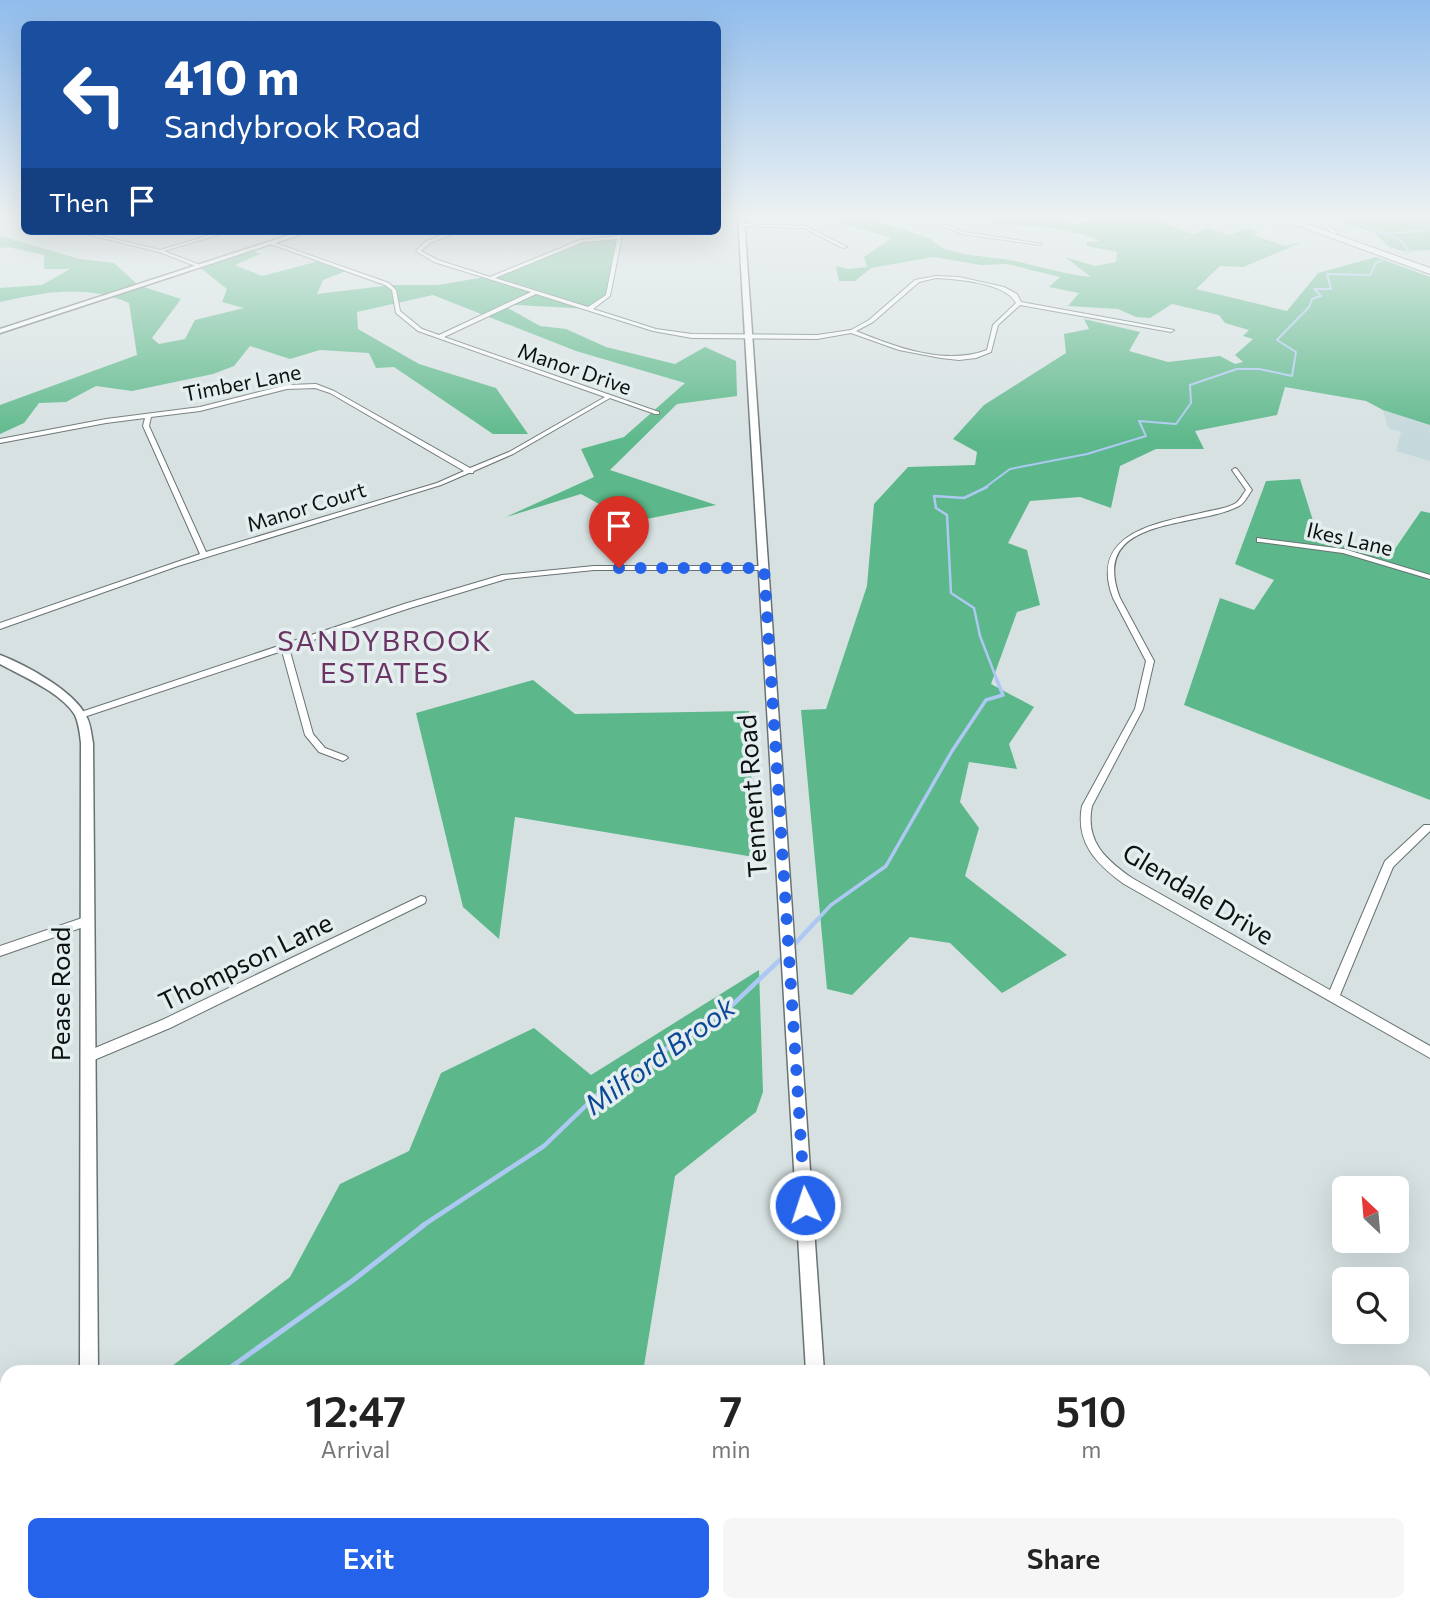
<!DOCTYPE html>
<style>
body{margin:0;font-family:Commissioner,sans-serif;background:#f6f6f6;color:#222;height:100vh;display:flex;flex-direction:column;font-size:26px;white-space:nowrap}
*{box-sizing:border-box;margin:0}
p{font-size:23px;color:#767676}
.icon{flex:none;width:38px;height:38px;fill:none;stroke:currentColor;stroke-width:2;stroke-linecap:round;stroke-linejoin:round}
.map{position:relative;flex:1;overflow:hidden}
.drawer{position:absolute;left:0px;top:1365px;width:1432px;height:247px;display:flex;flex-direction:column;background:#fff;border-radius:21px 21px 0 0;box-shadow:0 7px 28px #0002}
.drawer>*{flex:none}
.hud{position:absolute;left:21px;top:21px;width:700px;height:214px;border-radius:10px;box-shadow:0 7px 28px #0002;background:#1a4fa0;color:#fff;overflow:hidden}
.needle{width:46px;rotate:334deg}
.tools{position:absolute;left:1332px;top:1176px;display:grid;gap:14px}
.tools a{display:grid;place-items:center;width:77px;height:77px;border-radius:10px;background:#fff;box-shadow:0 7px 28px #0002;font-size:35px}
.pin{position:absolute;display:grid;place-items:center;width:60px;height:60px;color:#fff;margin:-72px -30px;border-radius:50% 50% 50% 0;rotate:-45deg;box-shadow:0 0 7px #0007}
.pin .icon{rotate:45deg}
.me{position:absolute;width:77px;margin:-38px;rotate:356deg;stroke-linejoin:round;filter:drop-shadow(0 0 5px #0008)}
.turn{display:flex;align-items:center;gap:24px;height:147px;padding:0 28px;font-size:32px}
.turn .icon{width:91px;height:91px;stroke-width:2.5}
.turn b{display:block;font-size:49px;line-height:60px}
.then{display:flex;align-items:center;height:66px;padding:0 28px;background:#0003;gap:14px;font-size:26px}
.eta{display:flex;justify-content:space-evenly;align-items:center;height:119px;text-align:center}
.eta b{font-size:42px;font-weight:600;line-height:49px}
.button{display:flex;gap:14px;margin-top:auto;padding:14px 28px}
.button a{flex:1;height:80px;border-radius:10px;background:#2563eb;color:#fff;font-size:28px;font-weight:600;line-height:80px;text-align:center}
.button a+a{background:#f6f6f6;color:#222}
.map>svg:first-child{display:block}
.built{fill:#c5d8db}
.forest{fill:#5cb88a}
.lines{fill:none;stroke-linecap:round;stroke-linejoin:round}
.stream-far4{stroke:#adc9f3;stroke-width:2}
.stream-far3{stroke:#adc9f3;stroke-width:2.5}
.stream-far2{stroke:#adc9f3;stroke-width:3.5}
.stream-far1{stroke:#adc9f3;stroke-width:4.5}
.stream{stroke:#adc9f3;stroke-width:5}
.minor-casing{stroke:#697273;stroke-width:2}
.tertiary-casing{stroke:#697273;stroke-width:3}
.trunk-casing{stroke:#697273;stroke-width:2}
.minor{fill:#fff;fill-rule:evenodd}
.tertiary{fill:#fff;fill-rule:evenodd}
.trunk{fill:#fff;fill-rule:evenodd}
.route{stroke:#2563eb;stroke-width:12;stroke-dasharray:0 21.6}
.labels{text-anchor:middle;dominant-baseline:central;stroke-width:7;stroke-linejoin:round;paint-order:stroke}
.far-street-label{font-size:21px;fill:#0e1112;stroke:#e4eeef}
.street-label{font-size:26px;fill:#0e1112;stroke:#e4eeef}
.neighbourhood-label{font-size:28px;letter-spacing:2px;fill:#6a3564;stroke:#e4eeef}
.water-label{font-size:28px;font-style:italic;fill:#0c4896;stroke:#e4eeef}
</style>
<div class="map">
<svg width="1430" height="1611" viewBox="0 0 1430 1611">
<rect width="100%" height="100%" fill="#d7e1e2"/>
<path class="built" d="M1383,410L1430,425V461L1396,451L1401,432L1388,428Z"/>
<g class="forest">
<path d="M841,217H865L931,239C944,257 994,256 1015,261C1041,267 1064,274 1091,277L1065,257L1095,266L1116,262L1117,252L1086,246L1087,242L1100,241C1060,223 1015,228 972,219L1052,217L1073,225L1106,217H1150L1193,234L1209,228L1229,235L1248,228L1258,232L1253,235L1285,246L1303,242L1243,267L1220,266L1196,289L1287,311L1318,273L1376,257L1430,277V425L1383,410L1366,401L1285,387L1277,415L1195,431L1204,449H1156L1120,466L1111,508L1080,497L1030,501L1008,543L1027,550L1040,605L1017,612L991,684L1034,707L1009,744L1017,769L969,762L960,802L979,828L965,876L1067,955L1002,993L950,943L910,937L852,995L827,989L801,710L826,709L867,586L874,504L908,467L975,465L977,452L953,439L984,405L1066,353L1064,334L1089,329L1084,319L1140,332L1129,351L1168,362L1220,356L1235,364L1243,362L1235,355L1253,339L1243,336L1249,330L1225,323L1219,315L1172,304L1150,318L1136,317L1118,309L1068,306L1079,293L1049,287L1060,277L1007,264L981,265L933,257L871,268L855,281H839L836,266L848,269L867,267L864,257L892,238L841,223Z"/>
<path d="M1322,217H1430V250L1403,251L1389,247L1374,232Z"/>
<path d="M0,236L80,259L114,263L138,285L181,299L152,338L159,344L185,339L195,320L244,308L222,302L227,289L198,266L249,249L260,254L235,265L262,276L323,260L351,269L323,280L317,294L392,285H438L491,276L587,239L620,236L604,302L590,309L501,304L540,326L566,329L606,347L675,364L705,347L736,361L737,396L677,404L610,470L716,505L632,522L581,494L506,517L594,477L581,449L624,437L685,383L576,351L433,295L357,312L358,329L419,364L496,388L528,434H493L394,367L376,368L369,353L320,350L290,359L250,346L234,366L213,374L132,391L96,386L66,402L39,403L24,423L0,434V405L137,355L129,303C85,284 45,292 0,302V288L42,285L70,269H44V255L9,247L0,248Z"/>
<path d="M1300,479L1315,527L1374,553L1390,556L1421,511L1430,513V800L1184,705L1220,598L1254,610L1274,580L1235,564L1266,481Z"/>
<path d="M533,680L575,714L749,711L754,857L515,817L499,939L463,907L416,713Z"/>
<path d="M759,970L763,1092L756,1112L675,1176L643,1372H164L290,1277L340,1184L409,1151L441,1073L534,1028L591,1075Z"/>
<path d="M7,1487V1605H424L415,1611H0V1491Z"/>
</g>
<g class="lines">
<g class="stream-far4">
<path d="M1340,217L1399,239L1410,252L1405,254"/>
<path d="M1430,217V220"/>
<path d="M1385,234L1422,231L1430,225"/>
<path d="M983,489L1010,469L1087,454L1146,436L1139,421L1176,424L1191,403L1190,385L1237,369H1259L1292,376L1296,352L1277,340L1309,307L1312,299L1321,296L1314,289H1331L1327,274L1370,275L1376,263L1385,259"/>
</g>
<path class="stream-far3" d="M987,487L964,498L934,496L936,508L947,515L951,593L974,608L980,636L997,680"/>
<path class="stream-far2" d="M816,921L831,905L886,866L952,751L986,700L1003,695L996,678"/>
<g class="stream-far1">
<path d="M792,947L818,919"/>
<path d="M422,1226L544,1146L600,1092L728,1009L785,955"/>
</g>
<g class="stream">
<path d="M224,1372L352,1281L424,1225"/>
<path d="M0,1532L7,1527"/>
</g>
<g class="minor-casing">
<g id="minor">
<path d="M917,217H924L964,232L1042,244L1040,245L963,234Z"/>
<path d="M1313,217H1318L1338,233L1334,234Z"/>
<path d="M742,224L805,226L847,247L843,248L804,228L740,226Z"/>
<path d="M74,231H81L160,250L224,231H231L164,251L200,265L198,267L159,252Z"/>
<path d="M454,231H460L430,243L421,251L438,260L490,277L580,240L618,236L619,231H623L610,296L593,309L656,329L692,334L817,335L851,330L869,320L915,280L936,276L959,277L1004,287L1017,294L1021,302L1174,330L1171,332L1020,305L998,325L991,352L976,358L959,360L941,358L899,350L851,333L817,339L692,338L653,331L536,294L444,337L659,412V414H655L610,398L513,454L474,471L473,473H469L441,485L178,566L0,629V623L200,554L143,426L145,418L106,423L0,443V439L106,419L200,407L287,385L316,384L334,391L470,468L509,452L605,397L418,331L396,313L392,290L385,285L268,243L272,242L389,283L396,290L400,311L422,329L439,335L531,292L434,262L416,251L426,241ZM617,239L606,295L588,307L495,278L583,242ZM936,278C957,279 1006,283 1016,303L993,325L987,350C945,366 895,347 856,331L873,322L919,282ZM315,388L330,393L464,471L437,483L206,552L149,426L151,417L200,411L287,389Z"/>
<path d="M1235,468L1237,469L1252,490C1248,495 1245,503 1239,506C1196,529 1088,515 1120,598L1154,661L1143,709L1092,806C1085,841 1105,859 1132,878L1330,990L1385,861L1424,825H1430V831L1393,867L1340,995L1430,1046V1058L1124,884C1097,864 1075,843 1082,806L1135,709L1146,661L1113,598C1088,532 1158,523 1205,512C1214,510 1228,508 1236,503C1240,500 1243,494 1246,490L1232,470Z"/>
<path d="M1257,538L1344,549L1430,575V579L1343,553L1260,542H1257Z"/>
<path d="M594,566H764L768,568L764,570H594L506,579L410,608L289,648L313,734L325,748L346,756L348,758L343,761L319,752L305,735L282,651L81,718L77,715L78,713L404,604L502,575Z"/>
<path d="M421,896L425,897L426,900L425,903L170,1028L87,1063L83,1061L81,1057L83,1053L162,1020Z"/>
<path d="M88,916L92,918L93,921L92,924L0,956V946Z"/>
<path d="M1394,1605H1414L1417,1611H1397Z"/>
</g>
</g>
<g class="tertiary-casing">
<g id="tertiary">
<path d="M738,217H744L824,1372H806Z"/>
<path d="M302,231H311L0,333V329Z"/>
<path d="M0,655C26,665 74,691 86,716C91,724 91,734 93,743L98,1372H80L81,743C80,734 79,724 75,715C62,693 22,676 0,664Z"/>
<path d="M1430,1460V1485L1424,1487V1462Z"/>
<rect x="79" y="1605" width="22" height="6"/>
<rect x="819" y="1605" width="22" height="6"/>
<path d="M1300,1605H1325L1322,1611H1297Z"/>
</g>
</g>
<g class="trunk-casing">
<path id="trunk" d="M1275,217H1287L1430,268V274Z"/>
</g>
<use href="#minor" class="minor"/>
<use href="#tertiary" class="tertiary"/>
<use href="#trunk" class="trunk"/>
</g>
<linearGradient id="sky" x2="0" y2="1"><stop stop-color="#90bcec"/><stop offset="0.49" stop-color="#edf2f2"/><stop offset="1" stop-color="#edf2f2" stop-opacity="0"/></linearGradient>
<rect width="1430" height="443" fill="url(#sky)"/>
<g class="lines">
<path class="route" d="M619,568H764L805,1205"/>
</g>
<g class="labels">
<g class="far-street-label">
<text transform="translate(575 368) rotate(19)">Manor Drive</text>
<text transform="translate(242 382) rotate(-11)">Timber Lane</text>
<text transform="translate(306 506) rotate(-17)">Manor Court</text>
<text transform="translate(1350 538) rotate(13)">Ikes Lane</text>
</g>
<g class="street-label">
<text transform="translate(751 796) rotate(-94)">Tennent Road</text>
<text transform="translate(1199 893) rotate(31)">Glendale Drive</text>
<text transform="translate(245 961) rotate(-26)">Thompson Lane</text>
<text transform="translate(59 994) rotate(-90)">Pease Road</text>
</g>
<g class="neighbourhood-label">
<text x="385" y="640">SANDYBROOK<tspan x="385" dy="32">ESTATES</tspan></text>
</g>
<g class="water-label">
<text transform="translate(659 1055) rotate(-36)">Milford Brook</text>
</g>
</g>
</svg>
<div class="tools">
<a><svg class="needle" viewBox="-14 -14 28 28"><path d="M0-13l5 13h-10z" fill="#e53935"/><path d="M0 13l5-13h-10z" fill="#767676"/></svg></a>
<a><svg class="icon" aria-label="search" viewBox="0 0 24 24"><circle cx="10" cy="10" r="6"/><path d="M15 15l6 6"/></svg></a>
</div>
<div class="pin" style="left:619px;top:568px;background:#d93025"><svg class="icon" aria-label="arrive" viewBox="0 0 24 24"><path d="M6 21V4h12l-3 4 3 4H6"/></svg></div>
<svg class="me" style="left:805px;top:1205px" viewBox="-20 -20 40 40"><circle r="17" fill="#2563eb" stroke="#fff" stroke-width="3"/><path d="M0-11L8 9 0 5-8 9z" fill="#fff"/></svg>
<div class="hud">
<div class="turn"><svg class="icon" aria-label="left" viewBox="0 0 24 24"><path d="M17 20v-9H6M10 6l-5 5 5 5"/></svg><div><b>410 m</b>Sandybrook Road</div></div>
<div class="then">Then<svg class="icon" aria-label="arrive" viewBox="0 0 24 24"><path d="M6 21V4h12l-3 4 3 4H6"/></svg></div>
</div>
<section class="drawer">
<div class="eta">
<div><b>12:47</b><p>Arrival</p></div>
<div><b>7</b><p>min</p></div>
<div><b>510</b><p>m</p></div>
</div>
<div class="button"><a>Exit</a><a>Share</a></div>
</section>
</div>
